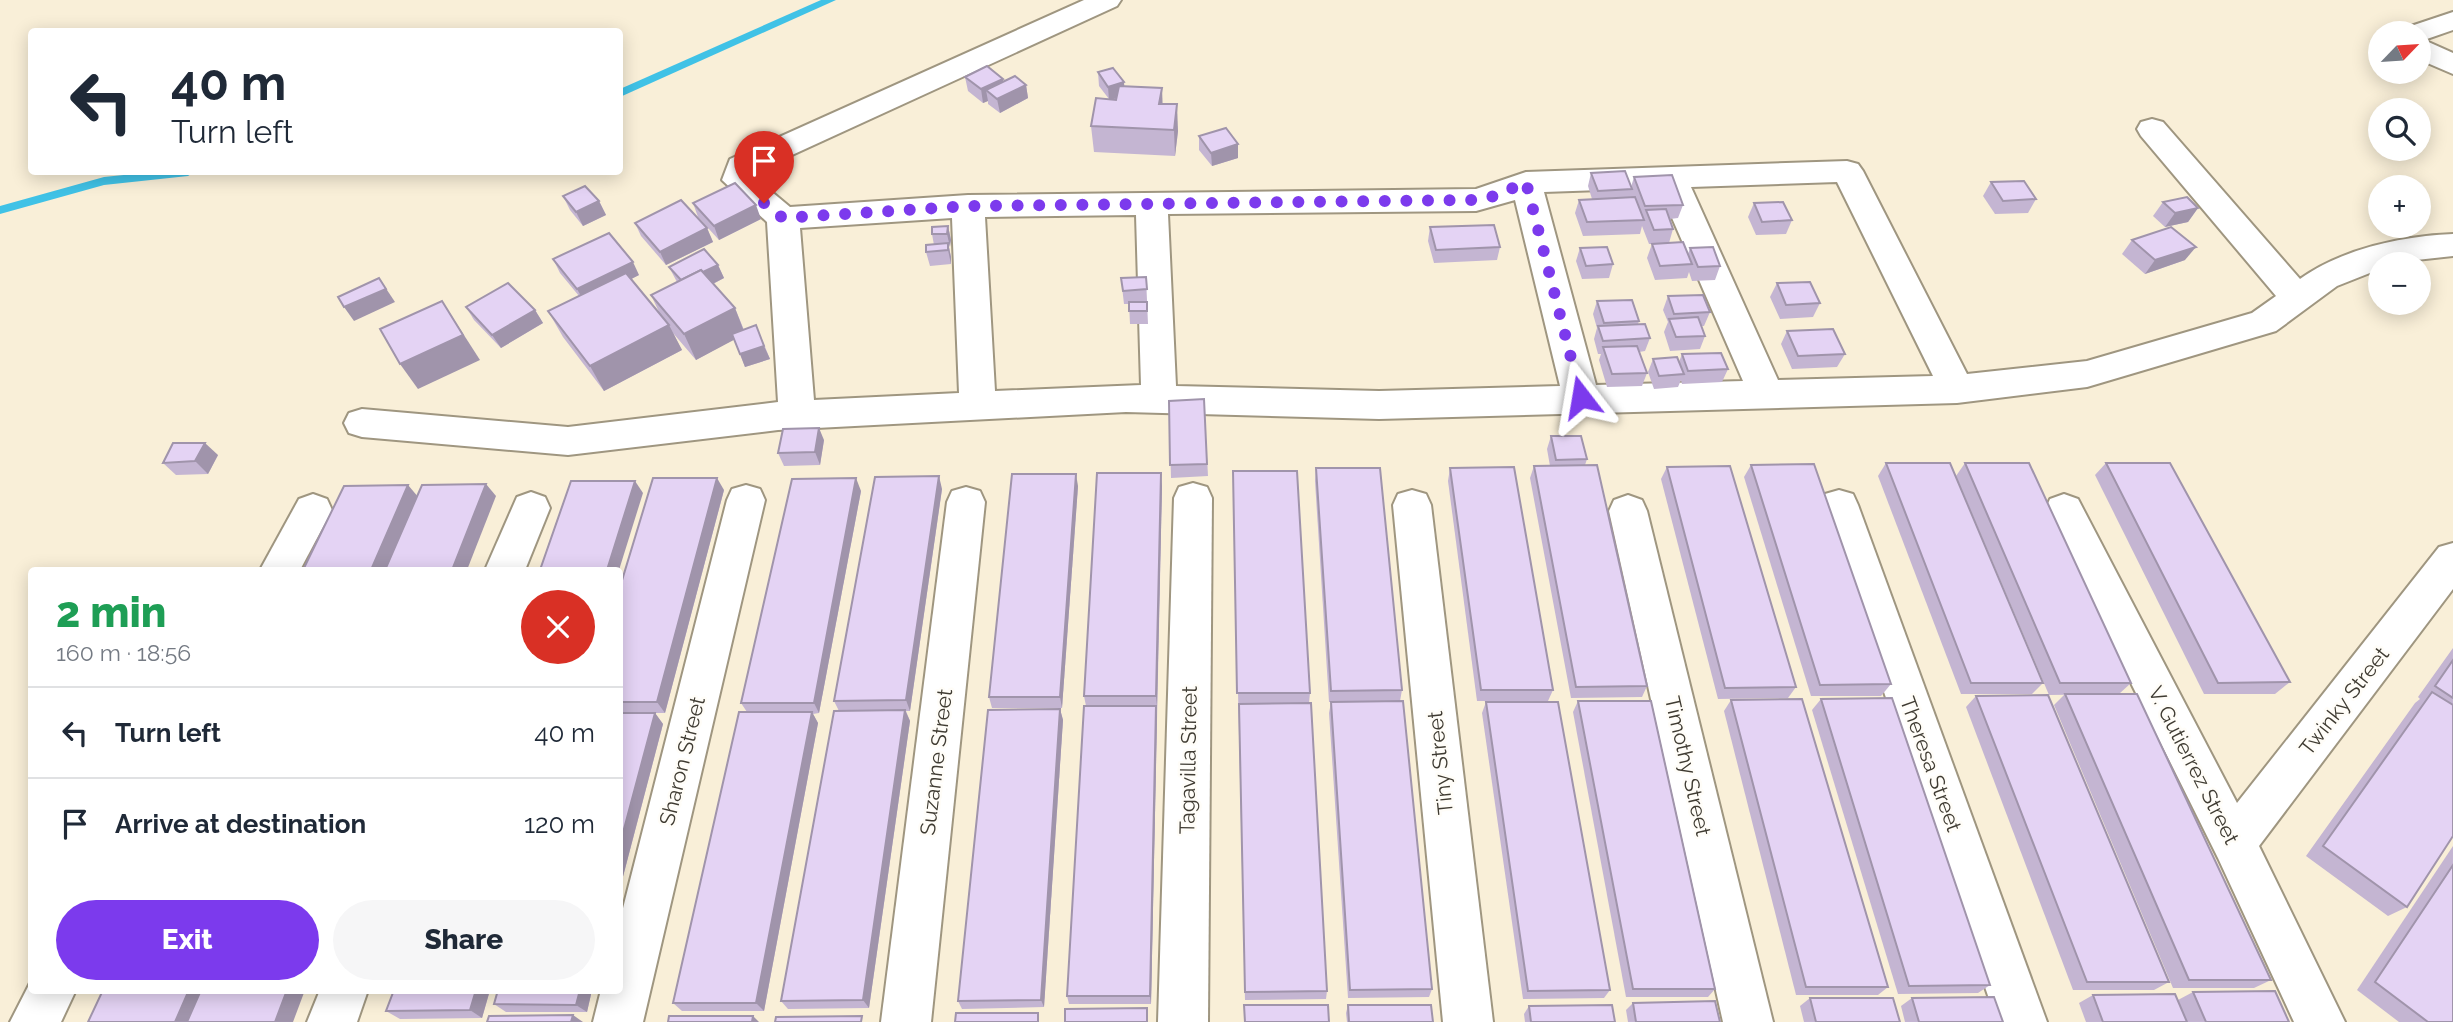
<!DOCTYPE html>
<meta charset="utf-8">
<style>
body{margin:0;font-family:Raleway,sans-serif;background:#f6f6f7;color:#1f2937;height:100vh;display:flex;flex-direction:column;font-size:26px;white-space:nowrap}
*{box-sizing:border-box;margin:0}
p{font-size:23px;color:#747a83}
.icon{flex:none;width:38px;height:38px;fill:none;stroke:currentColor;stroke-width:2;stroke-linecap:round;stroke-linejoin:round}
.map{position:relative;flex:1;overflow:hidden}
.drawer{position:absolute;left:28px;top:567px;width:595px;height:427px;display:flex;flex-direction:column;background:#fff;border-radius:7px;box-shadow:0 4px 18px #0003}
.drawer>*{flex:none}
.hud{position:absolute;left:28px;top:28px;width:595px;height:147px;border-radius:7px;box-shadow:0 4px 18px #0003;background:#fff;color:#1f2937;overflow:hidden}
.needle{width:46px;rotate:65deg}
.fabs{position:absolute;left:2368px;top:21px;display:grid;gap:14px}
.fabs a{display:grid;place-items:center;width:63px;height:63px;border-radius:50%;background:#fff;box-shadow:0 4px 18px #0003;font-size:35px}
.pin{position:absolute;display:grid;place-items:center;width:60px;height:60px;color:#fff;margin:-72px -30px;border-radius:50% 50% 50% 0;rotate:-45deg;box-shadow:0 0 7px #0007}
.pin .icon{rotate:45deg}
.me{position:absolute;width:77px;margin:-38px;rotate:346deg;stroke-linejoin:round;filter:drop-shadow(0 0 5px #0008)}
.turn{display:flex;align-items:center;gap:24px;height:147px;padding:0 28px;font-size:32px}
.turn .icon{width:91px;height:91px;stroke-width:2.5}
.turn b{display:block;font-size:49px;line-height:60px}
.round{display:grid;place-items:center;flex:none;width:74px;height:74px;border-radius:37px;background:#f6f6f7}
.summary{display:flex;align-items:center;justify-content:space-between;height:119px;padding:0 28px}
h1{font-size:42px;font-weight:800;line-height:52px;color:#1e9e55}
.cta{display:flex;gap:14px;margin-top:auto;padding:14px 28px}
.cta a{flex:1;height:80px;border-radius:42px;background:#7c3aed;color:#fff;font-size:28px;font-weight:800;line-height:80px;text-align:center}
.cta a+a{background:#f6f6f7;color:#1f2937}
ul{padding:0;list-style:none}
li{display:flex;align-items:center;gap:21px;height:91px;padding:0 28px;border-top:2px solid #e0e1e3}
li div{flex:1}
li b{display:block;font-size:26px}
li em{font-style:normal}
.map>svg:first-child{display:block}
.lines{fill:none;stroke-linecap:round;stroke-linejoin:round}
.stream{fill:#40c2e6;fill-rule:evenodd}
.street-casing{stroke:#9f9680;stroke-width:4}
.street{fill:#fff;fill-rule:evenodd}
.wall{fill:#c4b5d2}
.shaded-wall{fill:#a094ab}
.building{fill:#e4d3f4;stroke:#a094ab;stroke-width:2}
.route{stroke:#7c3aed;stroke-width:12;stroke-dasharray:0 21.6}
.labels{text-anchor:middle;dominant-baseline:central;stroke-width:5;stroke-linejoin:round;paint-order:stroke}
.street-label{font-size:21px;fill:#3f3b32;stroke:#fffdf8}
</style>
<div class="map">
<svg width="2453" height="1022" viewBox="0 0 2453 1022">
<rect width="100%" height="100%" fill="#f9efd8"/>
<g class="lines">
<g class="stream">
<path d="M821,0H836L620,97V89Z"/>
<path d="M153,172H194L188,176L104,185L0,214V206L104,177Z"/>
</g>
<g class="street-casing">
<g id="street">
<path d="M1084,0H1121L1117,6L755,172L754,177L790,207L968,195L1476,189L1526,172L1847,161L1858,164L1863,171L1967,374L2087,361L2252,313L2276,296L2141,136L2137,129L2141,122L2152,119L2163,122L2300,279C2342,249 2402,236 2453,234V256L2380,264V269L2337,286L2276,331L2087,387L1957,403L1379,419L1126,412L778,430L568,455L362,437L349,433L344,423L349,413L362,409L568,427L778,402L767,222L722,180L730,159ZM1837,182L1933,376L1778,380L1691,187ZM1659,188L1743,381L1596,385L1544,192ZM1515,200L1560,386L1379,391L1176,386L1168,214L1476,211ZM1136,215L1141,385L995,391L985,217ZM952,218L959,393L814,400L800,228Z"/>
<path d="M2453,12V30L2424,40L2453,53V74L2418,59V33H2404L2408,27Z"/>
<path d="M1193,483L1207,487L1212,498L1208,1022H1158L1174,498L1179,487Z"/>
<path d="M746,485L760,489L765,500L643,1022H593L601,990H620V920L727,500L732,489Z"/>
<path d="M966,487L980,491L985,502L931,1022H881L947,502L952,491Z"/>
<path d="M1412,490L1426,494L1431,505L1493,1022H1443L1393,505L1398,494Z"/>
<path d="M1839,490L1853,494L1858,505L2047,1022H1997L1820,505L1825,494Z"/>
<path d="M531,492L545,497L550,508L525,570H485L517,497Z"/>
<path d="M313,494L327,499L332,510L300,570H260L299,499Z"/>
<path d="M2064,494L2078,499L2237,803L2439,547L2453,543V589L2259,846L2345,1022H2294L2218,858L2045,510L2050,499Z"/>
<path d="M1628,495L1642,500L1647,511L1773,1022H1723L1609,511L1614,500Z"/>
<path d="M32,979V990H76L61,1022H10Z"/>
<path d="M320,990H368L357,1022H307Z"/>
</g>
</g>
<use href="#street" class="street"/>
</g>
<g class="wall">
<path d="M1098,72L1124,86L1163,104L1178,131L1175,156L1094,152L1091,126L1109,99L1099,86Z"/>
<path d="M965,77L1026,85L1028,98L1000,113L988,104V101L983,103L968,91Z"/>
<path d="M1199,136L1238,158L1212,166L1199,150Z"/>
<path d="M1591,173L1631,187L1634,177L1683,205L1678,218L1670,219L1673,229L1669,243L1649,244L1642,226L1640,234L1583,236L1575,213L1579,200L1592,199L1588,186Z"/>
<path d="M1991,182L2036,199L2028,213L1995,214L1983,196Z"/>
<path d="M563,196L599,201L606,215L583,226L570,210Z"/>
<path d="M2163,202L2198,208L2188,222L2165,227L2153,216Z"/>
<path d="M693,203L761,219L719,240L698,217Z"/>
<path d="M1754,203L1792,220L1786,234L1756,235L1748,217Z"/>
<path d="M635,223L707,228L713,242L666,265L641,236Z"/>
<path d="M948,226L951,240L949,247L951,257V264L930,266L926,252L934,245L932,234Z"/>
<path d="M1430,227L1500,247L1497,260L1434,263L1428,241Z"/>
<path d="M2132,240L2185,260L2145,274L2122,254Z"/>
<path d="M1652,244L1688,254L1690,248L1720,266L1715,280L1692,281L1689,272L1687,278L1655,280L1647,258Z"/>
<path d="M1580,248L1613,264L1609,278L1582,279L1576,261Z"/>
<path d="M553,259L639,275L631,279L659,312L651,295L677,282L669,267L718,265L724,278L713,284L735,308L744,330L756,325L770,359L745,367L734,339L696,360L673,333L682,350L604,391L563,337L548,311L579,296L560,273Z"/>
<path d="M1146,277L1148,324H1130L1129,304H1124L1121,278Z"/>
<path d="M1777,283L1820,303L1813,317L1780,319L1770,297Z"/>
<path d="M1668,296L1710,312L1704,326H1701L1705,336L1700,349L1670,351L1664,332L1668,322L1663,310Z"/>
<path d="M1597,301L1639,321L1638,324L1650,338L1645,351L1639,352L1647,373L1642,386L1607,387L1599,360L1601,354H1598L1594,339L1597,328L1593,314Z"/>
<path d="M466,307L535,310L543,323L501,348L474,320Z"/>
<path d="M1787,331L1845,354L1837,367L1792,369L1781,344Z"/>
<path d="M1682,354L1728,369L1722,382L1682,384L1681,380L1678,387L1654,389L1648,372L1653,359L1679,362Z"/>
<path d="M1204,399L1208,476L1171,478L1169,401Z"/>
<path d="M1551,436L1587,459L1585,465L1647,686L1642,697L1571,698L1530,478L1534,466H1550L1547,449Z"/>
<path d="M824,440L820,465L784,466L778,453Z"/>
<path d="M218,455L208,474L176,475L163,463Z"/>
<path d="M1886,463L2043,683L2032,694H1961L1878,476Z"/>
<path d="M1965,463L2131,683L2119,694L2049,695L1956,476Z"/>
<path d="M2106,463L2290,682L2275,694H2204L2095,475Z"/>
<path d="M1751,465L1891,684L1881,696H1811L1744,477Z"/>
<path d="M1667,467L1796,687L1788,698L1718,699L1661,479Z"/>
<path d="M1316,468L1402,690L1400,701L1329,702L1315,481Z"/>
<path d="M1450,468L1553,690L1548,701H1477L1448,481Z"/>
<path d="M1233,471L1310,693L1309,703L1327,991L1326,999L1245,1000Z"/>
<path d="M1078,486L1062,708H992L989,697Z"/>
<path d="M1162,486L1151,1004H1069L1067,996L1086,706L1084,696Z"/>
<path d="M942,489L910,711H906L910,721L869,1008L788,1009L781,1001L839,711L834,701Z"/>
<path d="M724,490L665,713H655L663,724L620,888V587Z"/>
<path d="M861,491L819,713L813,714L818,723L764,1011H682L673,1003L747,712L741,703Z"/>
<path d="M2453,648V836L2407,907L2388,916L2306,856L2415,703L2420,699L2418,697Z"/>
<path d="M2065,694L2271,980L2254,988H2173L2054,705Z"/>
<path d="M1976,696L2169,982L2154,990H2073L1966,707Z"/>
<path d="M1821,699L1990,985L1978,993L1898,994L1812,710Z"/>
<path d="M1731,700L1888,987L1878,995H1796L1724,711Z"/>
<path d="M1578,701L1715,989L1708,997H1626L1573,712Z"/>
<path d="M1331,702L1432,989L1429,997L1348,998L1329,713Z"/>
<path d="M1486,702L1610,990L1604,998L1523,999L1482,713Z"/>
<path d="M1060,709L1063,720L1044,1007L962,1009L958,1001Z"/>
<path d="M2453,846V1022H2399L2357,990Z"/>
<path d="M394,990H490L482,1018L400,1019L386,1011Z"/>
<path d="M592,990L587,1012H506L494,1004Z"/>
<path d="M2193,992L2289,1022H2187L2178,1000Z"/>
<path d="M2093,995L2187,1022H2086L2079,1003Z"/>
<path d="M1810,998L1900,1022H1804L1800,1006Z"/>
<path d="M1912,998L2003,1022H1905L1901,1006Z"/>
<path d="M1633,1003L1720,1022H1628L1626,1010Z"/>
<path d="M1348,1005L1433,1022H1347L1346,1013Z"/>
<path d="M1529,1006L1615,1022H1525L1524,1014Z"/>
</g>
<g class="shaded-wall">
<path d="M1003,79L1005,92L986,90L988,101L983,103L981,89Z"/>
<path d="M1124,82L1125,96L1117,90L1118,98L1109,100L1108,87Z"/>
<path d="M1026,85L1028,98L1000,113L997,99Z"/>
<path d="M1162,88L1163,115L1159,104Z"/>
<path d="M1177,104L1178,131L1175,156L1174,130Z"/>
<path d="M1238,144V158L1212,166L1211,153Z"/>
<path d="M599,201L606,215L583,226L576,212Z"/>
<path d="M756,205L761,219L719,240L714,226Z"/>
<path d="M2198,208L2188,222L2165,227L2175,213Z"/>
<path d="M948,226L951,240L950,247L947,234Z"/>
<path d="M707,228L713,242L666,265L660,252Z"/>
<path d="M948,243L951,257V264L948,250Z"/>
<path d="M2196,247L2185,260L2145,274L2155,260Z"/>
<path d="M633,262L639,275L585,303L577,289Z"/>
<path d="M718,265L724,278L689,296L683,282Z"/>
<path d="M379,278L395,302L354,321L344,307Z"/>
<path d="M442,301L480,360L418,389L400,364Z"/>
<path d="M735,308L745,334L696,360L684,334Z"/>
<path d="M535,310L543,323L501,348L492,335Z"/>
<path d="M669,325L682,350L604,391L590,366Z"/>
<path d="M764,346L770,359L745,367L740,354Z"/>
<path d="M819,428L824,440L820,465L815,452Z"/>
<path d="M205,443L218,455L208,474L195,461Z"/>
<path d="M1161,473L1162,486L1157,707L1156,696Z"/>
<path d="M1076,474L1078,486L1062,708L1060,697Z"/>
<path d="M939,476L942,489L910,711L906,700Z"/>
<path d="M717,478L724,490L665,713L657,702Z"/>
<path d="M856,478L861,491L819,713L814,703Z"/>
<path d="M635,481L643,493L619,570H607Z"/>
<path d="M486,484L496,496L467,570H452Z"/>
<path d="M408,485L419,498L387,570H371Z"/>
<path d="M1156,706L1157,717L1151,1004L1150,996Z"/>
<path d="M1060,709L1063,720L1044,1007L1041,1000Z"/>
<path d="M905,710L910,721L869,1008L863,1000Z"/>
<path d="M812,712L818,723L764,1011L756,1003Z"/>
<path d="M655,713L663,724L620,888V844Z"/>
<path d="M189,990H209L196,1022H175Z"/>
<path d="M287,990H305L293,1022H275Z"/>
<path d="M476,990H490L482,1018L470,1010Z"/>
<path d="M580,990H592L587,1012L576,1005Z"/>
<path d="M573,1015L583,1022H571Z"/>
<path d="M753,1016L759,1022H752Z"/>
</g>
<g class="building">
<path d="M987,66L1003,79L981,89L965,77Z"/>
<path d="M1113,68L1124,82L1108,87L1098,72Z"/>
<path d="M1015,76L1026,85L997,99L986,90Z"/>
<path d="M1119,86L1162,88L1159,104H1177L1174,130L1091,126L1096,98L1116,100Z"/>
<path d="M1226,128L1238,144L1211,153L1199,136Z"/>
<path d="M1625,171L1632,189L1598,191L1591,173Z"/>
<path d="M1672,175L1683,205L1645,206L1634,177Z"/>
<path d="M2024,181L2036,199L2003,201L1991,182Z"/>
<path d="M735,183L756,205L714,226L693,203Z"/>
<path d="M585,186L599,201L576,212L563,196Z"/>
<path d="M1635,197L1644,220L1587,222L1579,200Z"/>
<path d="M2187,197L2198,208L2175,213L2163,202Z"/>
<path d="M681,200L707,228L660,252L635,223Z"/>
<path d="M1783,202L1792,220L1762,222L1754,203Z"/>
<path d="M1666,209L1673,229L1654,230L1646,210Z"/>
<path d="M1494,225L1500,247L1436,250L1430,227Z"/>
<path d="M948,226L947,234H932V227Z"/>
<path d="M2171,227L2196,247L2155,260L2132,240Z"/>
<path d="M609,233L633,262L577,289L553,259Z"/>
<path d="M1683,242L1692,264L1660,266L1652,244Z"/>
<path d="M948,243V250L926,252V245Z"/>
<path d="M1607,247L1613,264L1586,266L1580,248Z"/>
<path d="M1713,247L1720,266L1698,267L1690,248Z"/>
<path d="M704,249L718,265L703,272L701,270L681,280L669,267Z"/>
<path d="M701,270L735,308L684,334L651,295Z"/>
<path d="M626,273L669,325L590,366L548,311Z"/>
<path d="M1146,277L1147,289L1123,291L1121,278Z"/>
<path d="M379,278L386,289L344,307L338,297Z"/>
<path d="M1810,282L1820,303L1786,305L1777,283Z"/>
<path d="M508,283L535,310L492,335L466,307Z"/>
<path d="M1703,295L1710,312L1674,314L1668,296Z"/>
<path d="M1632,300L1639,321L1604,323L1597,301Z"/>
<path d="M442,301L463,335L400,364L380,329Z"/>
<rect x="1129" y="302" width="18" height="9"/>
<path d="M1698,317L1705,336L1676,337L1669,319Z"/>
<path d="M1645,324L1650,338L1603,341L1598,326Z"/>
<path d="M756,325L764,346L740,354L732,334Z"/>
<path d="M1833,329L1845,354L1798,356L1787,331Z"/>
<path d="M1637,346L1647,373L1612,374L1603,347Z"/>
<path d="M1721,353L1728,369L1688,371L1682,354Z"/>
<path d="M1677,357L1684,374L1659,376L1653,359Z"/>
<path d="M1204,399L1207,464L1170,465L1169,401Z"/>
<path d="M819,428L815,452L778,453L783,429Z"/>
<path d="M1551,436H1581L1587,459L1556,460Z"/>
<path d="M173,443H205L195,461L163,463Z"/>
<path d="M1886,463H1950L2043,683H1971Z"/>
<path d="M1965,463H2029L2131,683H2060Z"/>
<path d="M2106,463H2170L2290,682L2218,683Z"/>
<path d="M1814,464L1891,684L1820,685L1751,465Z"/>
<path d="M1597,465L1647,686L1576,687L1534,466Z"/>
<path d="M1730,466L1796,687L1725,688L1667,467Z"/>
<path d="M1514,467L1553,690H1481L1450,468Z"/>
<path d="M1316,468H1380L1402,690L1331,691Z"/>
<path d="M1233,471H1297L1310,693H1237Z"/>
<path d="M1097,473H1161L1156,696H1084Z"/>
<path d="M1012,474H1076L1060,697H989Z"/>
<path d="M939,476L906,700L834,701L875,477Z"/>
<path d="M653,478H717L657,702H620V587Z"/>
<path d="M856,478L814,703H741L792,479Z"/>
<path d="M571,481H635L607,570H540Z"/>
<path d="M486,484L452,570H385L422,485Z"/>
<path d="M408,485L371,570H303L344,486Z"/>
<path d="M2453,660V698L2435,686Z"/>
<path d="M2432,692L2453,705V836L2407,907L2323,846Z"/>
<path d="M2065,694H2137L2271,980H2189Z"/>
<path d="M2048,695L2169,982H2087L1976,696Z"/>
<path d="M1892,698L1990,985L1909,986L1821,699Z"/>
<path d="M1802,699L1888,987H1806L1731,700Z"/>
<path d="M1403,701L1432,989L1350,990L1331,702Z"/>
<path d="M1578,701H1651L1715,989H1633Z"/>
<path d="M1486,702H1558L1610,990L1528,991Z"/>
<path d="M1311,703L1327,991L1245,992L1239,704Z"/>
<path d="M1084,706H1156L1150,996H1067Z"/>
<path d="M1060,709L1041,1000L958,1001L988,710Z"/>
<path d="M905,710L863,1000L781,1001L834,711Z"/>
<path d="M739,712H812L756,1003H673Z"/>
<path d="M620,713H655L620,844Z"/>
<path d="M2453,865V1022H2428L2375,982Z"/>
<path d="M103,990H189L175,1022H88Z"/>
<path d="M201,990H287L275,1022H187Z"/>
<path d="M394,990H476L470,1010L386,1011Z"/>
<path d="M498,990H580L576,1005L494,1004Z"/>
<path d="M2275,991L2289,1022H2206L2193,992Z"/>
<path d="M2175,994L2187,1022H2103L2093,995Z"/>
<path d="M1994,997L2003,1022H1919L1912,998Z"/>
<path d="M1810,998H1893L1900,1022H1816Z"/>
<path d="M1715,1001L1720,1022H1636L1633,1003Z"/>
<path d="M1244,1005H1328L1329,1022H1245Z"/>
<path d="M1348,1005H1431L1433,1022H1349Z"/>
<path d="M1612,1005L1615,1022H1531L1529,1006Z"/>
<path d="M1147,1008V1022H1065V1009Z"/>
<path d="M956,1013H1038V1022H955Z"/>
<path d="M573,1015L571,1022H487L489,1016Z"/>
<path d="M669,1016H753L752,1022H668Z"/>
<path d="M862,1016L861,1022H775L776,1017Z"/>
</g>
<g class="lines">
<path class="route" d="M764,203L783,218L968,206L1476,200L1495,196L1526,182L1581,397"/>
</g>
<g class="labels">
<g class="street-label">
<text transform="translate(2344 701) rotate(-52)">Twinky Street</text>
<text transform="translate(1188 760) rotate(-89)">Tagavilla Street</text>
<text transform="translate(682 761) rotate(-76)">Sharon Street</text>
<text transform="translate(936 762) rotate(-83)">Suzanne Street</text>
<text transform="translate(1440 763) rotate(-96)">Tiny Street</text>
<text transform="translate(1931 764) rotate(70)">Theresa Street</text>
<text transform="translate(2194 765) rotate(63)">V. Gutierrez Street</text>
<text transform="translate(1688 766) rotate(77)">Timothy Street</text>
</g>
</g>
</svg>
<div class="fabs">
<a><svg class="needle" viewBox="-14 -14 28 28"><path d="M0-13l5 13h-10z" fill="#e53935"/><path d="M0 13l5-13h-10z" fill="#747a83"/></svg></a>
<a><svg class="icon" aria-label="search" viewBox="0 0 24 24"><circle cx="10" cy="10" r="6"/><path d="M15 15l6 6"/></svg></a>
<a>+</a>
<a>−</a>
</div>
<div class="pin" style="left:764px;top:203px;background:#d93025"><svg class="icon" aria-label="arrive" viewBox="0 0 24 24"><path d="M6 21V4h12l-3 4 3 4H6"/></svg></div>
<svg class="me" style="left:1581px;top:397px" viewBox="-20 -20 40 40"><path d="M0-17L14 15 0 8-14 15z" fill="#7c3aed" stroke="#fff" stroke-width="4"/></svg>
<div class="hud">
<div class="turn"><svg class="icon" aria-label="left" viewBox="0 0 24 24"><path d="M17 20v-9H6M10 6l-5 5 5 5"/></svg><div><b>40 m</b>Turn left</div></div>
</div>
<section class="drawer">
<div class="summary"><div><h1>2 min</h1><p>160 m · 18:56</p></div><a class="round" style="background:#d93025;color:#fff"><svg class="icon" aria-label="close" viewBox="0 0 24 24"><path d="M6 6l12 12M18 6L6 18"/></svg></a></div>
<ul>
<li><svg class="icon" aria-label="left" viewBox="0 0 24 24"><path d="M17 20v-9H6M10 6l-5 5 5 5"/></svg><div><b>Turn left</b></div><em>40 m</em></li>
<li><svg class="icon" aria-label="arrive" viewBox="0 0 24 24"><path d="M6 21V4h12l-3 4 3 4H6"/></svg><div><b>Arrive at destination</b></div><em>120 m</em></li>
</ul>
<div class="cta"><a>Exit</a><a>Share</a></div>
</section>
</div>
